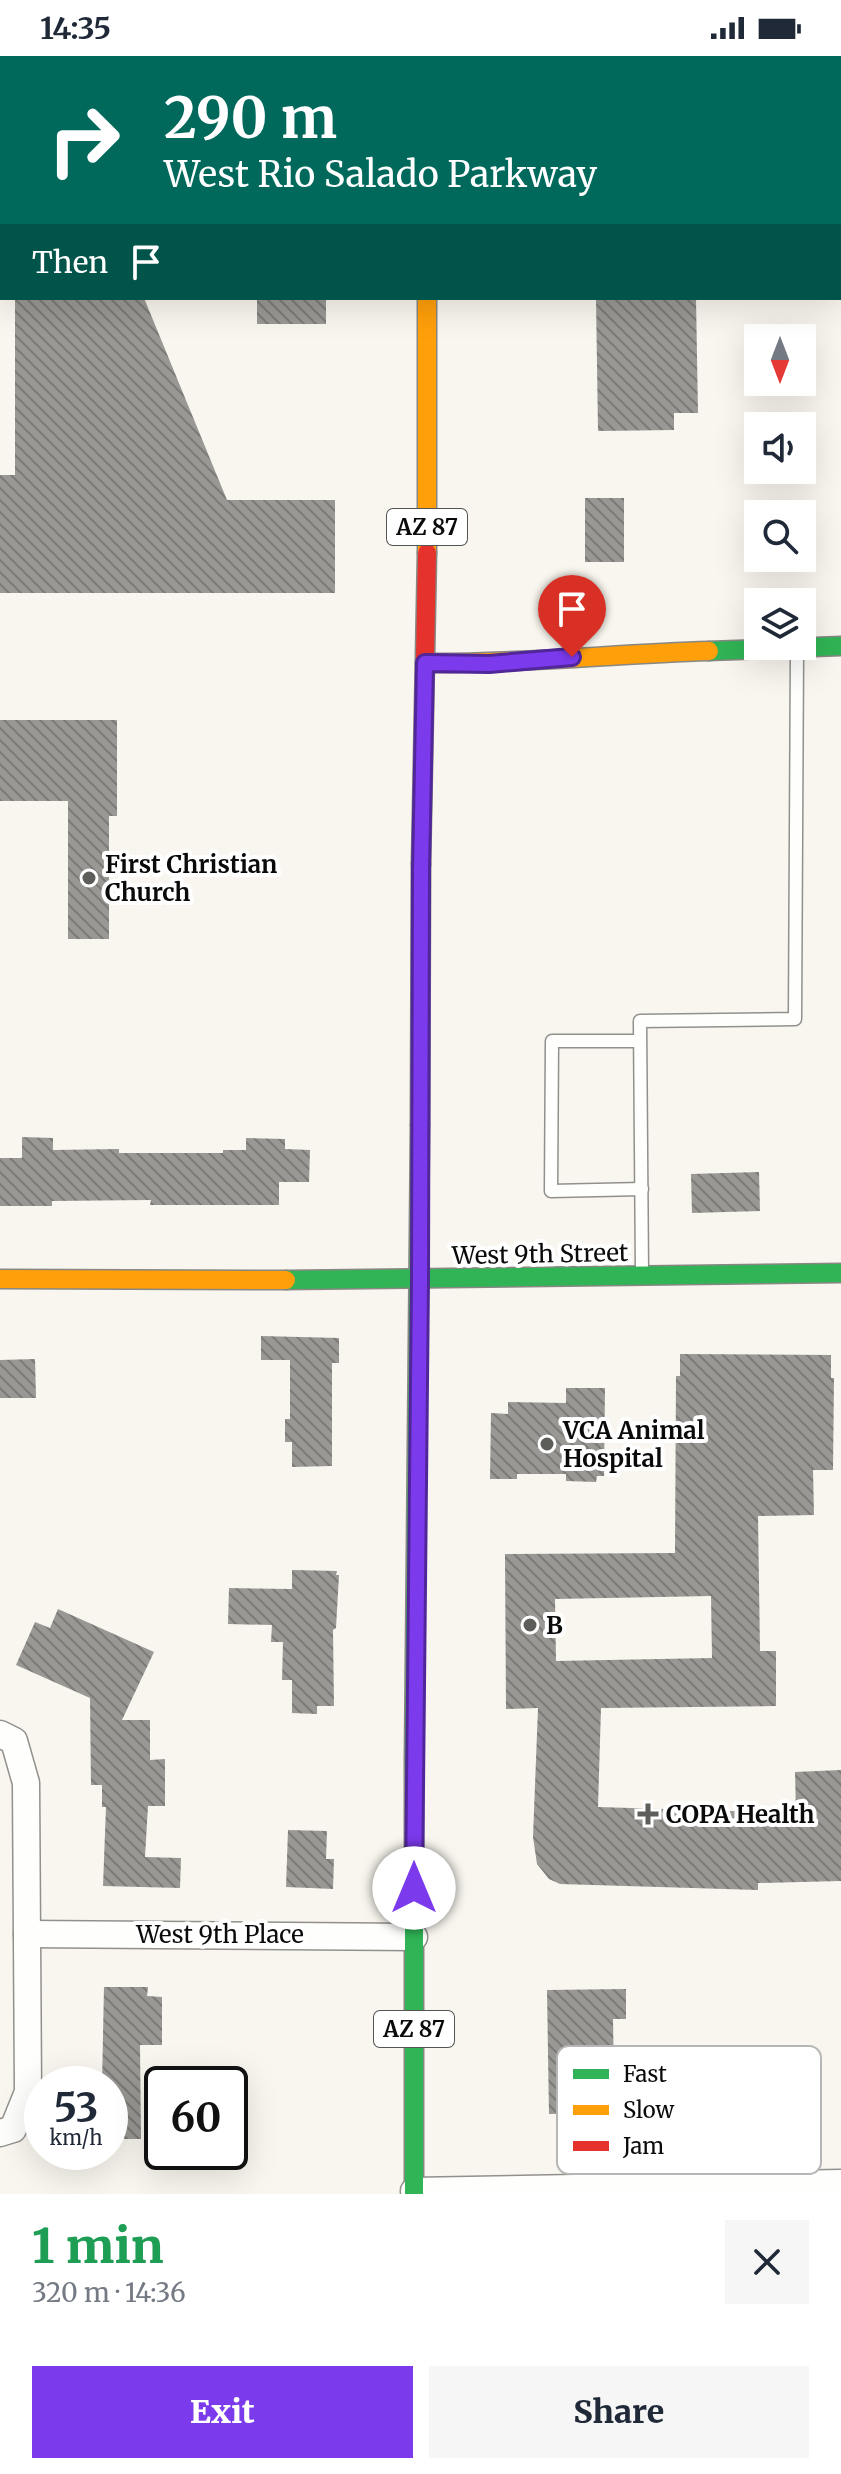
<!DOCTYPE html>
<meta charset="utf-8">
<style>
body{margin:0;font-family:Merriweather,serif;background:#f6f6f7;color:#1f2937;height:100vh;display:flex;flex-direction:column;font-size:30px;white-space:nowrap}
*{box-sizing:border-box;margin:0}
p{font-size:26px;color:#747a83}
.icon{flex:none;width:44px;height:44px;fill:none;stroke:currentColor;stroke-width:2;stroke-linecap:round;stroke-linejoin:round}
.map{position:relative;height:2138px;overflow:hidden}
.panel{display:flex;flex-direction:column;background:#fff;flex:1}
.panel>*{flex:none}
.banner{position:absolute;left:0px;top:0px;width:842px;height:244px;box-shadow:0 8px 32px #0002;background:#00695c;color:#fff;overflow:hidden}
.needle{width:52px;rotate:180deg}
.fabs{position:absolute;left:744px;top:268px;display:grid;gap:16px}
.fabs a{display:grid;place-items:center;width:72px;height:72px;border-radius:0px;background:#fff;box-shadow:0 8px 32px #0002;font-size:40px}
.speed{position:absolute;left:24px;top:2010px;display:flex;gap:16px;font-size:40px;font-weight:700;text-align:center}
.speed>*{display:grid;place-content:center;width:104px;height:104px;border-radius:50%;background:#fff;box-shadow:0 8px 32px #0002;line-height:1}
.speed small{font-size:20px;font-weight:400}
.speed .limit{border:4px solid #111;border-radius:12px;background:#fff;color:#111}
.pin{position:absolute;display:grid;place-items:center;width:68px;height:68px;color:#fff;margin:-82px -34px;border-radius:50% 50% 50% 0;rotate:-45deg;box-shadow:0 0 8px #0007}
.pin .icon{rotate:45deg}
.me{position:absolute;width:88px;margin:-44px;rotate:0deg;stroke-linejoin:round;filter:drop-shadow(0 0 6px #0008)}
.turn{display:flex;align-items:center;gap:28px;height:168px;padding:0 32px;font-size:36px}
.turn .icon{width:104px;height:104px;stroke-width:2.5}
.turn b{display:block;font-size:56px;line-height:68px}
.then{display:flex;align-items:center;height:76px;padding:0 32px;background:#0003;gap:16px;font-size:30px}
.round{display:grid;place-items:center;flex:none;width:84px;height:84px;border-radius:0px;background:#f6f6f7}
.headline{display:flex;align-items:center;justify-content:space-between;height:136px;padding:0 32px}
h1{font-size:48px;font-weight:800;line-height:60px;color:#1e9e55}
.button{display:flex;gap:16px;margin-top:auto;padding:16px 32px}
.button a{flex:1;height:92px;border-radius:0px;background:#7c3aed;color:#fff;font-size:32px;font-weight:800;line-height:92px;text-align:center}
.button a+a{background:#f6f6f7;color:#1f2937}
.status{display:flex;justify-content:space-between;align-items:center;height:56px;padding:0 40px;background:#fff;direction:ltr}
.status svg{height:22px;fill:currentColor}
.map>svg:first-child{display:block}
.building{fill:url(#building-back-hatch);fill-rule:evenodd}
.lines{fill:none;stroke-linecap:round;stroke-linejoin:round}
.lane-casing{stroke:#91908d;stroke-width:15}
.street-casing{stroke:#91908d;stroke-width:29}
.fast-casing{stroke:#888783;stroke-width:21}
.slow-casing{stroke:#888783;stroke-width:21}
.jam-casing{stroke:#888783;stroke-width:21}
.lane{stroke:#fefefc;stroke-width:12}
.street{stroke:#fefefc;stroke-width:26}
.fast{stroke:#30b455;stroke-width:18}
.slow{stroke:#ff9f0a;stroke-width:18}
.jam{stroke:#e5322d;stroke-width:18}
.route-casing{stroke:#51269a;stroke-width:20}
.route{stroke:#7c3aed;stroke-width:14}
.poi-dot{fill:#5d5d5a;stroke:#fff;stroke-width:3}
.labels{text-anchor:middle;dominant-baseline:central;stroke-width:8;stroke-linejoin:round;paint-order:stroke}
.shield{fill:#fff;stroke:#545454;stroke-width:2}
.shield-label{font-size:22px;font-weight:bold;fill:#0a0a0a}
.poi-label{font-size:24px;font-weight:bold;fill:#0a0a0a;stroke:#fff;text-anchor:start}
.street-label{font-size:24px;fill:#0a0a0a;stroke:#fff}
.key{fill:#fff;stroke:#b6b6b6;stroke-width:2}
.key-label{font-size:22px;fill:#0a0a0a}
</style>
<div class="status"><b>14:35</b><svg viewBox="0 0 49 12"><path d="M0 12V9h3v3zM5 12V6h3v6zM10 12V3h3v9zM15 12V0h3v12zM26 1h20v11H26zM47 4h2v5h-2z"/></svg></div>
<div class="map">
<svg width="841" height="2138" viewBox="0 0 841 2138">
<defs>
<pattern id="building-back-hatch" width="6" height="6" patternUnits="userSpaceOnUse" patternTransform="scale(2)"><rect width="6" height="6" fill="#9a9894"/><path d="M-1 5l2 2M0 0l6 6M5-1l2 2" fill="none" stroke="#7c7a77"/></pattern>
</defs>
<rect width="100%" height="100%" fill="#f8f6ee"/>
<g class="building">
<path d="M15,242H144L227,444H335V537H0V419H15Z"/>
<rect x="257" y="242" width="69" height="26"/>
<path d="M596,242H696L698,357H674V374L598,375Z"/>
<rect x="585" y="442" width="39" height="64"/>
<path d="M0,664H117V760H109V883H68V745H0Z"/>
<path d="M22,1081L53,1082V1094L119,1093V1097H223V1094H246V1082L285,1083V1093L310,1094L309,1126H279V1149H150L151,1144L52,1145V1150H0V1102H22Z"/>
<path d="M759,1116L760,1155L692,1157L691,1118Z"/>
<path d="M261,1280L339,1282V1307H332V1410L292,1411V1386H285V1363H290V1304H261Z"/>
<path d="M680,1298L831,1299V1322H834L833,1414H813L814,1459L758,1460L760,1595H776V1650L601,1652L598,1751L796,1757L795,1716L841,1714V1825L758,1827V1834L560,1828L549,1823L537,1808L533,1781L538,1652L506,1653L505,1498L675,1497L676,1320H680ZM711,1540L712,1602L556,1605L555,1543Z"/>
<path d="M35,1303L36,1342H0V1304Z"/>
<path d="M566,1332H605L604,1420H597L596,1426L566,1425V1418H517V1423H490L491,1357L508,1358V1346L566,1347Z"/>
<path d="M292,1514L337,1515L336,1519H339L336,1572L333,1574L334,1650H317V1658L292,1657V1624H282L283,1586H271L272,1569L228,1568L229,1532L292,1533Z"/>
<path d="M58,1553L154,1596L122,1664H150V1704L165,1703V1750H148L145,1801L181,1802L180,1832L103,1830L106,1751H102V1729H91L90,1642L16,1609L35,1566L50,1572Z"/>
<path d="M288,1774L327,1775L326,1803H334L333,1833L286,1831Z"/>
<path d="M104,1931H148L147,1940L162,1941V1989H140L141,2083H110V2028H102Z"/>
<path d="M626,1933V1963H613L614,2023L603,2024V2057L549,2058L547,1934Z"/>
</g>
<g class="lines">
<g class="lane-casing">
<g id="lane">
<path d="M0,72H2"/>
<path d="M0,164H2"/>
<path d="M639,985H552L551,1135L642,1133"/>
<path d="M642,1217L640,965L795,963L797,594"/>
</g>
</g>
<g class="street-casing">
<g id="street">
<path d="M0,1678L14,1685L26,1727L28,2036L13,2073L0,2077"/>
<path d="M27,1878L414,1881"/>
<path d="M414,2135L841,2127"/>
</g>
</g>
<g class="fast-casing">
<g id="fast">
<path d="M428,0V2"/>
<path d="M709,595L841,590"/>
<path d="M286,1224L841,1217"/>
<path d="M414,2138V1706L420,1069"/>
</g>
</g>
<g class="slow-casing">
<g id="slow">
<path d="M427,497V242"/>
<path d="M425,607C520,608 614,598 709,595"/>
<path d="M420,1069L421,808"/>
<path d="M0,1223L286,1224"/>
</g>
</g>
<g class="jam-casing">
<path id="jam" d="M421,808L427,497"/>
</g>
<use href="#lane" class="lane"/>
<use href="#street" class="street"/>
<use href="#fast" class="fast"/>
<use href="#slow" class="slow"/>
<use href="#jam" class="jam"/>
</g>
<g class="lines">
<g class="route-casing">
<path id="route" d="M414,1832L420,1224L421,814L425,607L489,608L572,601"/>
</g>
<use href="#route" class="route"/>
</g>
<g class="poi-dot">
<circle cx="89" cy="822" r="8"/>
<circle cx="547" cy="1388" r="8"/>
<circle cx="530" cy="1569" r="8"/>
<path d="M644 1746h8v8h8v8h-8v8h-8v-8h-8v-8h8z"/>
</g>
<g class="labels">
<g class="shield">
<rect x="387" y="453" width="80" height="36" rx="6"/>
<rect x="374" y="1955" width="80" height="36" rx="6"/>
</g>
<g class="shield-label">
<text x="427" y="471">AZ 87</text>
<text x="414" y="1973">AZ 87</text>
</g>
<g class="poi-label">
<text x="105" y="808">First Christian<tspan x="105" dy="28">Church</tspan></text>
<text x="563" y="1374">VCA Animal<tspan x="563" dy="28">Hospital</tspan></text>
<text x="546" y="1569">B</text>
<text x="666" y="1758">COPA Health</text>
</g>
<g class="street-label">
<text transform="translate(540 1198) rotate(-1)">West 9th Street</text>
<text x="220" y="1878">West 9th Place</text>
</g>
</g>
<rect x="557" y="1990" width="264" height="128" rx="12" class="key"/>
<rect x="573" y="2013" width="36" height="10" fill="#30b455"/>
<rect x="573" y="2049" width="36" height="10" fill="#ff9f0a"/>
<rect x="573" y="2085" width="36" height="10" fill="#e5322d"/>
<g class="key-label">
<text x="623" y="2026">Fast</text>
<text x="623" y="2062">Slow</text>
<text x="623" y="2098">Jam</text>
</g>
</svg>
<div class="fabs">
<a><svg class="needle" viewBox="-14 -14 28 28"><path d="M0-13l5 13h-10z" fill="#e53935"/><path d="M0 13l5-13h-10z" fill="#747a83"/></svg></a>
<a><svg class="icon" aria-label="sound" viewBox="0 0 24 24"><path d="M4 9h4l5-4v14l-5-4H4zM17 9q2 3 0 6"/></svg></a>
<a><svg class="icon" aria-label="search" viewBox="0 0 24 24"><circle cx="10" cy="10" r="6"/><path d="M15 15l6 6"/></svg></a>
<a><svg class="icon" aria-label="layers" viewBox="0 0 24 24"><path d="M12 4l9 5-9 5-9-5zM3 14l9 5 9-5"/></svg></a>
</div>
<div class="speed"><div>53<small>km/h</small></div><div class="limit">60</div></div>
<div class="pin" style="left:572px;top:601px;background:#d93025"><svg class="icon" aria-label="arrive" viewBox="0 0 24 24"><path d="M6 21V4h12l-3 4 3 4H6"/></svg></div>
<svg class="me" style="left:414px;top:1832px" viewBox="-20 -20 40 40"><circle r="19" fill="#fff"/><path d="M0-13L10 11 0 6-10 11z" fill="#7c3aed"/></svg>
<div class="banner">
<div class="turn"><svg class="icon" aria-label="right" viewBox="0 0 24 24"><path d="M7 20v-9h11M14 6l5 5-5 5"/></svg><div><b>290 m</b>West Rio Salado Parkway</div></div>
<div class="then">Then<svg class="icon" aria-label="arrive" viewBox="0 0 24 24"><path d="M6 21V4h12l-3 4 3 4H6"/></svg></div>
</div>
</div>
<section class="panel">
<div class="headline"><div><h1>1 min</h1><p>320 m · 14:36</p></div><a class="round"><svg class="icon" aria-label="close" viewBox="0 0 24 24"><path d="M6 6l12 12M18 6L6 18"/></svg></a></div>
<div class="button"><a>Exit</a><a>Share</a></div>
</section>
